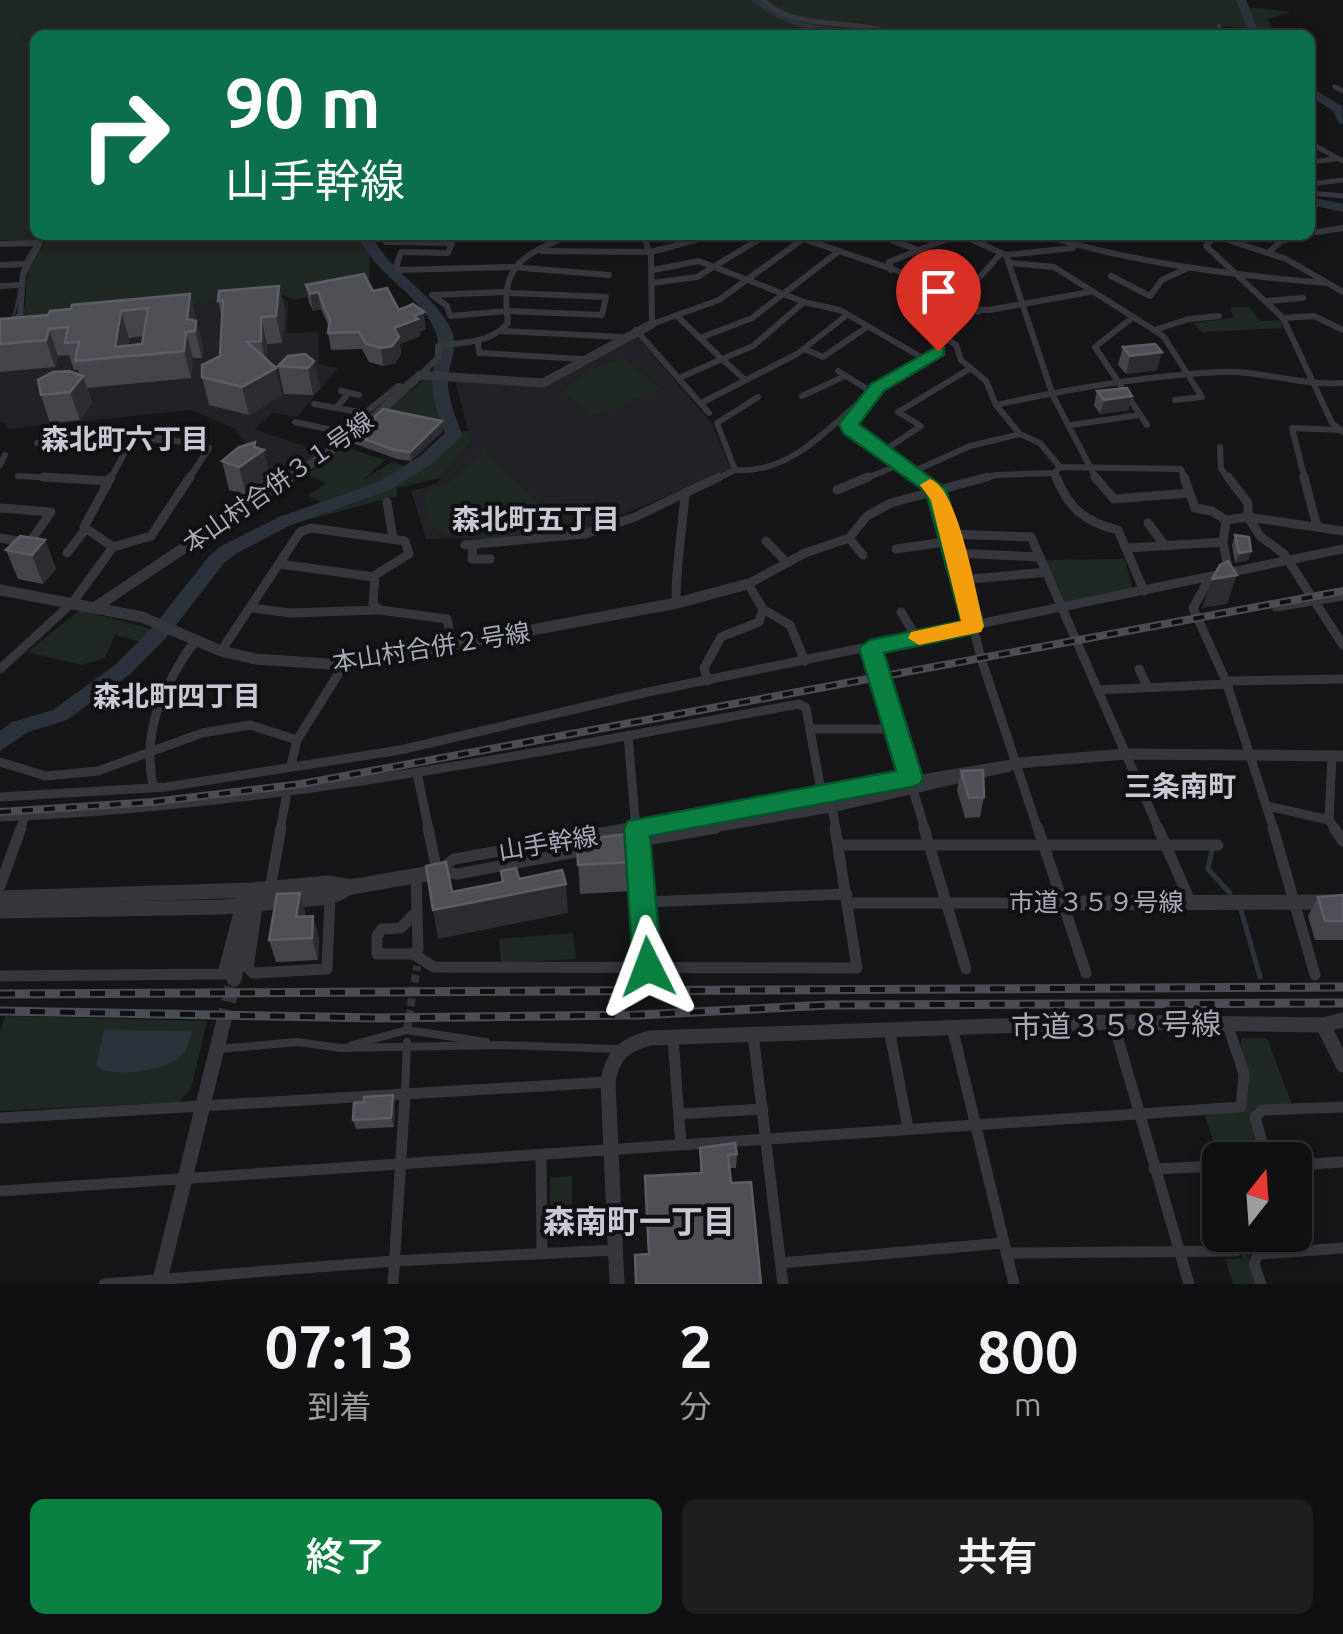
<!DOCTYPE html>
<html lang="ja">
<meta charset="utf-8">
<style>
body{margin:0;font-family:Ubuntu,"Noto Sans JP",sans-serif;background:#1e1e20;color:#f1f3f6;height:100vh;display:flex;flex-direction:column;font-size:38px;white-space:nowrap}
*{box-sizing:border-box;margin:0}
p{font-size:32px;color:#9c9d9f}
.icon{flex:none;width:55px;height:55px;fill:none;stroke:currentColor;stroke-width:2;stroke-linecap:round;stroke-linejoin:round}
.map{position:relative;height:1284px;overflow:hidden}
.details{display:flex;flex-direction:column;background:#101012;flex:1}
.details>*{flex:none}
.guide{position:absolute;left:30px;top:30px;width:1285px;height:210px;border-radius:15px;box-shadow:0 5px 15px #0003,0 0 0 2px #303032;background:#0b6e4f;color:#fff;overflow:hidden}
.needle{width:65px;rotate:17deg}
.controls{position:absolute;left:1202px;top:1142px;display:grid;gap:20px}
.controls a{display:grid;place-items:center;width:110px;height:110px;border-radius:15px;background:#101012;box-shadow:0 5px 15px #0003,0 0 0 2px #303032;font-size:50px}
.pin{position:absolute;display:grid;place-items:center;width:85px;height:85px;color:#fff;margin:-102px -42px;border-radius:50% 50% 50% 0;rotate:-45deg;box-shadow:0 0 10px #0007}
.pin .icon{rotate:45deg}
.me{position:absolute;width:110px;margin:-55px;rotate:357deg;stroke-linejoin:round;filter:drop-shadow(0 0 8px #0008)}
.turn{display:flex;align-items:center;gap:35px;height:210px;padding:0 30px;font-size:45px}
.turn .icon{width:130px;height:130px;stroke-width:2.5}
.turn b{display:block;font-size:70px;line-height:85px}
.eta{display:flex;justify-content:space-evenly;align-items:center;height:170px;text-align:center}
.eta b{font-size:60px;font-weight:600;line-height:70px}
.button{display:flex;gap:20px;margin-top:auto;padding:20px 30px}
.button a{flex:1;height:115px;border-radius:15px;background:#0b8043;color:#fff;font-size:40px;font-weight:600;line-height:115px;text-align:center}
.button a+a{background:#1e1e20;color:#f1f3f6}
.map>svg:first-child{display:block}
.built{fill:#222125}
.green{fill:#1f2822}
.water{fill:#2b323c}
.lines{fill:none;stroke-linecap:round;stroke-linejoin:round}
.stream-far1{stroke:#2b323c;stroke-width:2.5}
.stream{stroke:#2b323c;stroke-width:5}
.river{fill:#2b323c;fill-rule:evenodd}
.pedestrian-tunnel{stroke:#333438;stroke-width:8;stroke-dasharray:8 4;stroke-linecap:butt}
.tertiary-tunnel{stroke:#333438;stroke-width:15;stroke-dasharray:15 8;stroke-linecap:butt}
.pedestrian{stroke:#36363d;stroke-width:8}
.minor-far3{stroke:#36363d;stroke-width:5}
.minor-far2{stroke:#36363d;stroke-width:6}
.minor-far1{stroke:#36363d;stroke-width:9}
.minor{stroke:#36363d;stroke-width:11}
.tertiary-far2{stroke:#36363d;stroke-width:9}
.tertiary-far1{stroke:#36363d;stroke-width:11}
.tertiary{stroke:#36363d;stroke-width:15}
.rail-far1-casing{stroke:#4b4c54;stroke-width:8}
.rail-casing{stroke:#4b4c54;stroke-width:9}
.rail-far1{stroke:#111113;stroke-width:4;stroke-dasharray:11;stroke-linecap:butt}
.rail{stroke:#111113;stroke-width:5;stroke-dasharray:15;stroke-linecap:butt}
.wall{fill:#44454a;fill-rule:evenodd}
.shaded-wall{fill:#2d2d31}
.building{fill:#4f5056;stroke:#5d5e65;stroke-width:2.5;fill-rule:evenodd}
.route{fill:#0b8043;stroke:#07532c;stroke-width:2.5}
.slow{fill:#f59e0b}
.labels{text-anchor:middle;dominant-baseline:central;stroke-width:8;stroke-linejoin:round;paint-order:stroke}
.street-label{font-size:25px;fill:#a7aab8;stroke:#111113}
.neighbourhood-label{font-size:28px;font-weight:bold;fill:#c8c9d4;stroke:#111113}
.near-street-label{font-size:30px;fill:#a7aab8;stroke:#111113}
.near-neighbourhood-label{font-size:32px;font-weight:bold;fill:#c8c9d4;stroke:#111113}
</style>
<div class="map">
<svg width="1343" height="1284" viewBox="0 0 1343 1284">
<rect width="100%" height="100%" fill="#161618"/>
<g class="built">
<path d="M265,291L275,293L288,302L287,333L318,332L319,364L338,368L297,417L273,413L254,429L322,452L279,480L253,469L252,454L235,429L191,410L6,429L7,425L0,421V336L185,307L217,295Z"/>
<path d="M635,334L712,424L731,469L584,531L525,538L426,539L411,491L436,484L471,441L455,381L542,386Z"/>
</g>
<g class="green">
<path d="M0,0H1247L1248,7L1292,12L1267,19L1278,35H1240L1232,27L1218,26L1216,35H35V235H380L370,254L369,285L294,300C249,276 205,305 160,314C109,324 55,327 4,333C32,309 23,309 27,277C29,266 40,251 46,241L0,240Z"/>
<path d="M1230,307H1249L1260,321L1280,320L1283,328L1202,332L1193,323L1234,318Z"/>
<path d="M623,358L661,389L592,416L562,390L589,371Z"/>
<path d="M425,379H435L444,421L384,412Z"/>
<path d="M468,431L471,441L441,478L397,488V496L285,526L280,522L324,503L307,496L327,483L306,475L345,447L385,460L363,480L392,462L411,468L450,432Z"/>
<path d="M483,450L563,527C534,533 462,547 437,530C427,523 426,504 424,493L448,483Z"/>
<path d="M1125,559L1133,590L1065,604L1043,560Z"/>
<path d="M80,610L155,630L142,642L115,635L105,658L81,665L27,652Z"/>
<path d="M573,933L576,959L501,963L499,939Z"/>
<path d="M5,1016L207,1021L191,1089L179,1102L0,1111V1033Z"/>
<path d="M1241,1038H1267L1291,1102L1289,1107L1253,1109L1256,1141L1262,1160L1220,1161L1205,1116L1207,1112L1242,1111Z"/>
<path d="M572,1176V1221L550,1222V1178Z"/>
<path d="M1241,1235H1290L1292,1240L1286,1249L1251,1251L1248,1262L1256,1284H1233L1225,1259L1242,1258Z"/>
</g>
<path class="water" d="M104,1030L193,1031C190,1038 188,1048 183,1054C169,1071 111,1079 96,1066Z"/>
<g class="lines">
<path class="stream-far1" d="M13,317C26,280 12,262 48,235"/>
<g class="stream">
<path d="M1213,846L1208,869L1230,893"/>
<path d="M1241,910L1260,977"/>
</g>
<g class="river">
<path d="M751,0H763L803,23L878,35C828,35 791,32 751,0Z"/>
<path d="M1236,0H1246L1260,35H1250Z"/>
<path d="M1310,87L1342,106L1343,124L1339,123L1333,111L1310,96Z"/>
<path d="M1310,197L1343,204V212L1310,205Z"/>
<path d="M358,235H372C390,274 432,291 451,329C460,349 448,362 448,382C448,400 456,418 462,434L460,438L432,464L390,490L291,525L237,553L224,563L166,638L129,675L67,720L28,732L0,751V731L12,722L53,710L115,665L152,628L210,555L223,545L279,517L378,482L420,456L445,433C439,416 431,398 432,379C434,358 444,347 433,326C415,290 376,277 358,235Z"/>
</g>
<path class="pedestrian-tunnel" d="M407,1030L417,966"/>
<path class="tertiary-tunnel" d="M223,1024L234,979"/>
<g class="pedestrian">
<path d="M352,1045L407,1030L486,1042"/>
<path d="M219,1049L297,1042L341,1048L502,1045L617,1049"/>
<path d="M405,1094L407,1042"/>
</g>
<g class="minor-far3">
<path d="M763,0C797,33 857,17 897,35"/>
<path d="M1219,26L1220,35"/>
<path d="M1335,87L1343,91"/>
<path d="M1310,143L1343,161"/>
<path d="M1310,162L1335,159"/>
<path d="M1310,184L1343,180"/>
<path d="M1310,193L1343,196"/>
</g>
<g class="minor-far2">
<path d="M1310,233L1343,228"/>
<path d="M644,235L649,253"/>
<path d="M792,235L930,282L934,289L925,302L930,308L989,310L1090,292"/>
<path d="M877,235L918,250"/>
<path d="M961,235L1006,255L1053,396L1097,480"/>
<path d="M1043,235C1134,263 1231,275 1326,283"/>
<path d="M1213,235L1286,259L1343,292"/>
<path d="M1215,236L1206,246L1283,318L1332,423L1343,432"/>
<path d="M386,242L452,243L448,253L401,252L396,267L400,270L511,267L609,275"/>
<path d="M0,244L40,243"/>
<path d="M542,251L651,252L714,235"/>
<path d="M651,253L652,324L719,300L803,239"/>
<path d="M1001,253C974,287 955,300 915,315V319L956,345L961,360L986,381L996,405L1020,434L1040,443L1060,467"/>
<path d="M1268,253L1280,242L1302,235"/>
<path d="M1006,255L1073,248"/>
<path d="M1010,263L1054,267L1154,330L1164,337L1202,397L1175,400"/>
<path d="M0,265L28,264"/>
<path d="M653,270L699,261L804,302L840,310L926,360"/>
<path d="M891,270L889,262L947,239L937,235"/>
<path d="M1111,276L1150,296L1162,280L1188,268"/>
<path d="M652,283L697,277L766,235"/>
<path d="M0,286L22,285"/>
<path d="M504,292L512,293L606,297L602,315L507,311L450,316L447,306L432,295Z"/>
<path d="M970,293L978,312"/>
<path d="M1268,301L1303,298"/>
<path d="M677,316L722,359L679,378"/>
<path d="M1133,317L1095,347L1147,425"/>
<path d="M1283,318L1314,316L1343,330"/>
<path d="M636,330L709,413"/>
<path d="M1154,330L1189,319L1219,316"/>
<path d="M502,331L622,337"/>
<path d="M0,332L20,315L23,274L40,243"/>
<path d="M700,338L752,318L839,251"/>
<path d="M478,341L479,353L582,359"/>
<path d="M804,349L823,357L867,327"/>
<path d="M420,375L438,358V346C463,342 490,344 508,323C500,266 520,256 570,235"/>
<path d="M743,378L722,359L753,346L804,302"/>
<path d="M341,391L359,395"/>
<path d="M802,396L845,376"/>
<path d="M701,403L797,354L847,315"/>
<path d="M314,404L365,413L398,386L406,388"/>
<path d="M996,405C1068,389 1145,376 1219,372C1261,370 1301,386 1343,383"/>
<path d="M336,408L349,393"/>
<path d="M295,422L354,435"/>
<path d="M1071,425L1139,415"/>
<path d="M37,443L145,434L209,448L188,480"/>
<path d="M1220,447L1221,469L1230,480"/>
<path d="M883,451L921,426L898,412L971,368"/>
<path d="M0,465L5,455"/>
<path d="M735,470C794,474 829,425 872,392L838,371"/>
<path d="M912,472L970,446L1020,434"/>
<path d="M1054,473L1057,480"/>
<path d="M18,476L88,480"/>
<path d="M110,480L132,439L163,440"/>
<path d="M714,480L735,470L717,423L758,397"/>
<path d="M862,480L901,464"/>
<path d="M922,480L850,429L849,424L877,387L938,351L942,335"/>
<path d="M978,480L996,475L1054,473L1060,467L1181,469L1185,480"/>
<path d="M1305,480L1292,428L1340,430"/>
</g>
<g class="minor-far1">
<path d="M43,477L108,481"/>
<path d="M111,477L84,527L113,547"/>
<path d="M919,477L935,489L941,499L981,658L1038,830"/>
<path d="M1056,477C1069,509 1085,522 1118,530L1144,591"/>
<path d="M1095,477L1114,499L1189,493"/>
<path d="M1184,477L1195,508L1212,511L1226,520L1223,542L1229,573"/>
<path d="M1228,477L1248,503V517L1260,536L1284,554L1343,645"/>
<path d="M1304,477L1317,527"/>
<path d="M837,490L868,477"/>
<path d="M387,502L393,538"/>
<path d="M0,508L51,512L29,543L0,538"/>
<path d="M1226,520L1248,517L1343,531"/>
<path d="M1148,523L1165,546"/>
<path d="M950,534L1031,537L1159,830"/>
<path d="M849,538L863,555"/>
<path d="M766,541L787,563"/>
<path d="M473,544L472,559H490"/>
<path d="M465,545L585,534L635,517L685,493"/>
<path d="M1129,548L1223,542"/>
<path d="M896,549L951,541"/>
<path d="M67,553L85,530"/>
<path d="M954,553L1040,557"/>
<path d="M280,564L374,577"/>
<path d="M1209,579L1193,608L1226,681L1274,830"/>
<path d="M961,580L1047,572"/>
<path d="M677,603C673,593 684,512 685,493L719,477"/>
<path d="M1276,607L1343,596"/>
<path d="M252,608L290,613L379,610"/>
<path d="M763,609L790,625L805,661"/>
<path d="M901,612L917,638"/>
<path d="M871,648L925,830"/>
<path d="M221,651L300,532L311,528L405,541L409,554L375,575L373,604L380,610L447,619L453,646"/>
<path d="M0,669L73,602L113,547L151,536L190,477"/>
<path d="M1139,669L1147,686"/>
<path d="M708,681L704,668L721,637L759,622L763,609L748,584L805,553L849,538L867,516L891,503L987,477"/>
<path d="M1226,681L1343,679"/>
<path d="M1098,690L1228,684"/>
<path d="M810,729H895"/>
<path d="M628,735L636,830"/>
<path d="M1332,756L1329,820L1336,830"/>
<path d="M0,762L46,776L98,771L202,733L250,725L297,740"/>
<path d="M291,766L297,740L344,665"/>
<path d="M417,773L429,830"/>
<path d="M153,787C145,743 153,710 175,672C182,661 187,648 198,640"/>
<path d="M0,797L166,787L400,750L648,692L1343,549"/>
<path d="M1267,806L1329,820"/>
<path d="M0,817C271,806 533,753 799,704L806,708L820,785L833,813L836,830"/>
<path d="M20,830L25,816"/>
<path d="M280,830L287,793"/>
<path d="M615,830L1017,763"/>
<path d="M701,830L831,808L1009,767"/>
</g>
<g class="minor">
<path d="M428,828L437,872"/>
<path d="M636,828L647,967"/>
<path d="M924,828L966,969"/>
<path d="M1038,828L1086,973"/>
<path d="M1158,828L1191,903"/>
<path d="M1273,828L1315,975"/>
<path d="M1334,828L1343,841"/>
<path d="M617,845L716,828"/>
<path d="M839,845H1218"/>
<path d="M440,870L454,859L629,828"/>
<path d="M440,872L457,874L587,850"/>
<path d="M0,886L21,828"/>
<path d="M270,889L281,828"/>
<path d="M258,900L248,968L253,973L327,969L330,897"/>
<path d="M644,902L847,894"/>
<path d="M848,903H1060"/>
<path d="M413,954L434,967L857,968L835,828"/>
<path d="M413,954H377V936L382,929L401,928L416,912"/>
<path d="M413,954L418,949L416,876"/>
<path d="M0,976L223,974L241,905"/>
<path d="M1113,1022L1189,1284"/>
<path d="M952,1027L1014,1284"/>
<path d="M889,1029L908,1128"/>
<path d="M753,1034L783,1284"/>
<path d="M673,1038L681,1145"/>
<path d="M679,1114L763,1109"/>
<path d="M0,1118L608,1082"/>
<path d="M541,1156L542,1253"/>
<path d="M1267,1160L1255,1117L1262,1110L1343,1107"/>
<path d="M1295,1165L1343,1162"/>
<path d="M1154,1169L1218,1166L1220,1174"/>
<path d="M0,1191L1241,1107L1244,1074L1227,1023"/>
<path d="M1006,1253L1236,1251L1238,1235"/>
<path d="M781,1263L1003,1243"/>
<path d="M104,1284L394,1261L616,1250"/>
<path d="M393,1284L405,1094"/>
<path d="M1261,1284L1254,1264L1258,1254L1343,1248"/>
</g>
<path class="tertiary-far2" d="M287,480L354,435L420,375L543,383L652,324"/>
<g class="tertiary-far1">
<path d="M0,590L142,617L221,651L255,659L344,665L677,603L748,584"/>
<path d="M97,606L290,477"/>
<path d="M1017,763L1126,754L1343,756"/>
</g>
<g class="tertiary">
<path d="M0,898L253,890L328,883L351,887L437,872"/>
<path d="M1060,903L1343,902"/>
<path d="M0,911L223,907L330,897L351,887"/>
<path d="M234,979L251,900"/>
<path d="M1323,1025L1343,1065"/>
<path d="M159,1284L223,1024"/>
<path d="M617,1284L608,1082C612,1055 624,1045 650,1038L1113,1022L1323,1025L1343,1020"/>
</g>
<g class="rail-far1-casing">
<path id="rail-far1" d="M0,812L153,802L301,784L1343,591"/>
</g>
<g class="rail-casing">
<g id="rail">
<path d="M0,994L1343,987"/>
<path d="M0,1011L378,1018L639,1015L829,1005L1343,1003"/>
</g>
</g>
<use href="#rail-far1" class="rail-far1"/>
<use href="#rail" class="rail"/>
</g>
<g class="wall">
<path d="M306,285L373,291L426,329L420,332V336L400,344L401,354L395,363L383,366L369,362L362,349L331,350L328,333L329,327L321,309L313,311L309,302Z"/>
<path d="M279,286L285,312L282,343L267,344V360L282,395L249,415L209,405L202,377L220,356L222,319L218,301Z"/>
<path d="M190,294L203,348L202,358H193L191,378L87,388L92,403L80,420L50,423L41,395L80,375L78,370H74L69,355L58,356L55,367L0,372V319L48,315ZM143,336L142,344L128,345L129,338Z"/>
<path d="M1123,347L1157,370L1126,374L1118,365Z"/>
<path d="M305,354L320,388L313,395L284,394L278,366Z"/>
<path d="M1097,391L1132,396L1128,410L1100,414L1094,405Z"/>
<path d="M442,421L443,431L411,461L397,459L355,444L353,435Z"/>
<path d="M256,448L271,478L246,495L229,490L222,461Z"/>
<path d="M1235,535L1251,551L1248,560L1235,563L1232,545Z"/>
<path d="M45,540L56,569L43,584L18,579L6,550Z"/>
<path d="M961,771L984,797L980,817L965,818L957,790Z"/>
<path d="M577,840L631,862L632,891L580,894Z"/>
<path d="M1343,895V940H1315L1308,916L1318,897Z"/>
<path d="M306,916L319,938L318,960L276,962L269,940Z"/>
<path d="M364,1102L395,1105L394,1127L356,1129L353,1120Z"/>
<path d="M700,1148L737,1154L736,1168H729L648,1254L700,1173Z"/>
</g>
<g class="shaded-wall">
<path d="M279,286L285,312L282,343L276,316Z"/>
<path d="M318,292L321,309L313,311L310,294Z"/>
<path d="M190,294L203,348L202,358L195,331L187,319Z"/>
<path d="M121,311L129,338L126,356L115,347Z"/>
<path d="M424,312L426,329L420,332V336L400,344L401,354L395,363L383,366L381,348L394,328L414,316Z"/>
<path d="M261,317L267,344V368L261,341Z"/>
<path d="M49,329L58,356L55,367L46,340Z"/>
<path d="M186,332L193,358L191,378L184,351Z"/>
<path d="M1162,352L1157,370L1126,374L1130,356Z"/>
<path d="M314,361L320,388L313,395L308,368Z"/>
<path d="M276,368L282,395L249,415L242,387Z"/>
<path d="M83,376L92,403L80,420L70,392Z"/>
<path d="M1132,396L1128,410L1100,414L1104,400Z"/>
<path d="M442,421L443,431L411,461L410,452Z"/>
<path d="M255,442L258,455L264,450L271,478L246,495L239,467L254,447Z"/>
<path d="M45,540L56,569L43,584L32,555Z"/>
<path d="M1251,551L1248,560L1235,563L1239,553Z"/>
<path d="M1237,575L1227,604L1202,608L1212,579Z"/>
<path d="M566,884L568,913L438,939L433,910Z"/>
<path d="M300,893L306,915L303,939L296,917Z"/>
<path d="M313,916L319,938L318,960L312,938Z"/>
<path d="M393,1095L395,1105L394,1127L391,1118Z"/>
</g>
<g class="building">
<path d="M364,274L373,291L387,288L399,310L413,304L424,312L414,316L418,319L394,328L399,337L392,346L381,348L366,344L359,332L328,333L330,320L318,292L310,294L306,285Z"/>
<path d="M279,286L276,316L261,317V341L247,342L276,368L242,387L202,377V365L220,356L223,300L218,301L219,291Z"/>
<path d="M190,294L187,319L196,321L195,331L186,332L184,351L75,361L79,342L65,343L68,327L49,329L46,340L0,344V319L48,315L50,311L71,309L72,305ZM148,308L142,344L115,347L121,311Z"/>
<path d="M1155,344L1162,352L1130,356L1123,347Z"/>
<path d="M305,354L314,361L308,368L278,366L288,356Z"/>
<path d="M69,371L83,376L70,392L41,395L38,380L53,372Z"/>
<path d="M1127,388L1132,396L1104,400L1097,391Z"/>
<path d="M383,409L442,421L410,452L395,450L353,435Z"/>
<path d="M255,442L254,447L264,450L239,467L222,461L239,447Z"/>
<path d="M1235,535L1249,537L1251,551L1239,553Z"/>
<path d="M20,536L45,540L32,555L6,550Z"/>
<path d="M1228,561L1237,575L1212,579L1220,565Z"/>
<path d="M983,770L984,797L969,798L961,771Z"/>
<path d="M628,834L631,862L578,865L577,840Z"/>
<path d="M446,862L452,892L503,882L501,871L516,868L519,879L562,870L566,884L433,910L426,866Z"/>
<path d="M300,893L296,917L313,916L312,938L269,940L277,894Z"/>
<path d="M1343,895V921H1325L1318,897Z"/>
<path d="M393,1095L391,1118L353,1120L354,1103L364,1102V1097Z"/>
<path d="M735,1143L737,1154L728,1155L731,1183L751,1182L761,1284H636L635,1255L649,1254L645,1176L702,1173L700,1148Z"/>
</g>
<path class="route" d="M938,346L944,347V355L884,391L859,424L946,489L984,626L973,634L884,653L923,778L920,784L911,787L650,836L662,967L657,975L648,979L638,975L633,967L624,828L628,821L896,771L859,648L870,640L961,621L926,492L843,433L839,424L871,384Z"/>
<path class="slow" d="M930,479C959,488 976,596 984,626L981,632L919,645L908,638L911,632L961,621L931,500L920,485Z"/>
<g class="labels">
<g class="street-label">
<text transform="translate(278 482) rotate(-35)">本山村合併３１号線</text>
<text transform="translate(431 647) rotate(-9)">本山村合併２号線</text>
<text transform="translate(548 843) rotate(-9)">山手幹線</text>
<text x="1096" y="902">市道３５９号線</text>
</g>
<g class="neighbourhood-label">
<text x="125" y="438">森北町六丁目</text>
<text x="536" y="518">森北町五丁目</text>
<text x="177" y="695">森北町四丁目</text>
<text x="1180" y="785">三条南町</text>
</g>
<g class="near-street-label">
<text transform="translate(1116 1025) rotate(-1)">市道３５８号線</text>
</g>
<g class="near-neighbourhood-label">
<text x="639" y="1221">森南町一丁目</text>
</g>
</g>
</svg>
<div class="controls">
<a><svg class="needle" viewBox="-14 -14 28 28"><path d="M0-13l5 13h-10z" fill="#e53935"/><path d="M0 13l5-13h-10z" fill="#9c9d9f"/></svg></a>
</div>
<div class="pin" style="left:938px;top:351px;background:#d93025"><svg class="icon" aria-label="arrive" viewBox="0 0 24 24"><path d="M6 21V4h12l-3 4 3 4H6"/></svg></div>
<svg class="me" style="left:648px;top:967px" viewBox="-20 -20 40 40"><path d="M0-17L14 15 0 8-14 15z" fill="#0b8043" stroke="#fff" stroke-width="4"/></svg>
<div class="guide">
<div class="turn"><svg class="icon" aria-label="right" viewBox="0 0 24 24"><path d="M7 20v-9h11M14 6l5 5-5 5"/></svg><div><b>90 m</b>山手幹線</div></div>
</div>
</div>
<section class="details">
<div class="eta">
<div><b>07:13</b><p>到着</p></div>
<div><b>2</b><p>分</p></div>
<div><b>800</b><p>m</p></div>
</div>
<div class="button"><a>終了</a><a>共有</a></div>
</section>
